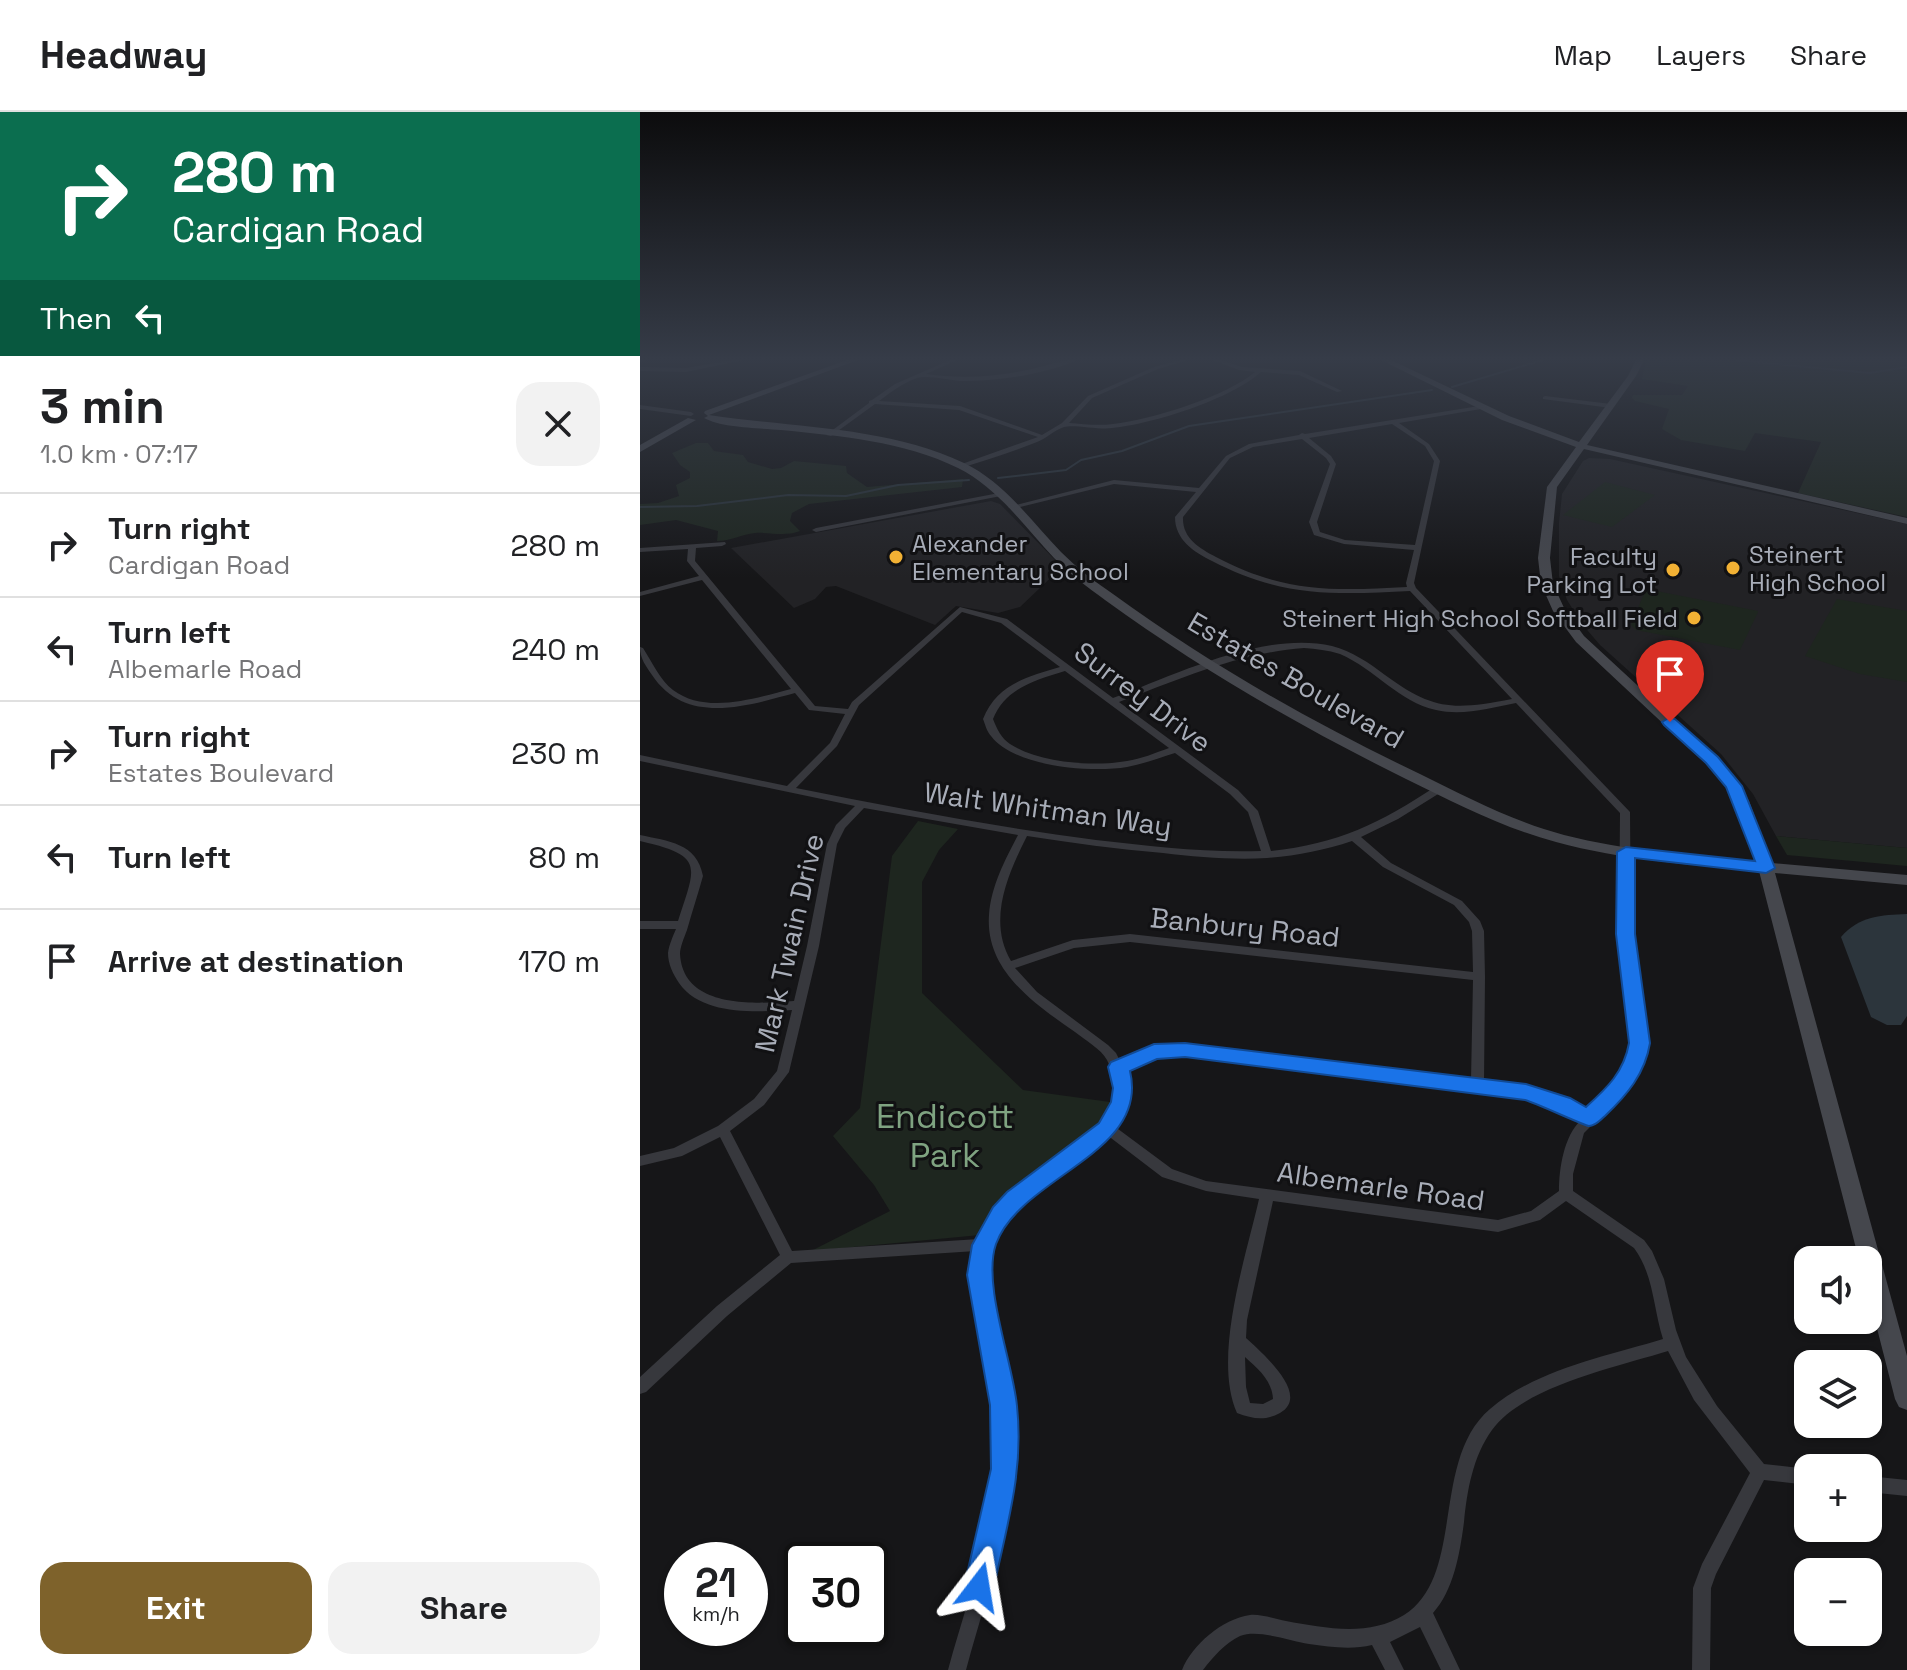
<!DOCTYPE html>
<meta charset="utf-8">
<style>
body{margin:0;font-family:"Space Grotesk",sans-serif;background:#f2f2f2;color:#202124;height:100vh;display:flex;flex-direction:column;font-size:30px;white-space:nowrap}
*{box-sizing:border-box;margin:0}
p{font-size:26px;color:#757577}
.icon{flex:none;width:44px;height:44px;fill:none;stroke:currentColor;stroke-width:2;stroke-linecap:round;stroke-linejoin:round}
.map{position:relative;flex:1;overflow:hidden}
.side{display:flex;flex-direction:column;background:#fff;width:640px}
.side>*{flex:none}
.hud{background:#0b6e4f;color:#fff;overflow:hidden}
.buttons{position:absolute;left:1154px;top:1134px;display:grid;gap:16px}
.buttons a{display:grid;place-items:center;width:88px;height:88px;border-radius:16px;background:#fff;box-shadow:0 2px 6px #0004;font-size:40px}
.speed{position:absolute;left:24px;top:1430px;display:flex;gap:16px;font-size:40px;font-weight:700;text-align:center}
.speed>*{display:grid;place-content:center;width:104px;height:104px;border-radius:50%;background:#fff;box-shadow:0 2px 6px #0004;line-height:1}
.speed small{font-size:20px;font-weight:400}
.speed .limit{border:4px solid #111;border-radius:12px;background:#fff;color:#111}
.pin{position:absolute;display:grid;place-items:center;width:68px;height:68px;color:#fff;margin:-82px -34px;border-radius:50% 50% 50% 0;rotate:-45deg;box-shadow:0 0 8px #0007}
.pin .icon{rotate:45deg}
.me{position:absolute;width:88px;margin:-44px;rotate:14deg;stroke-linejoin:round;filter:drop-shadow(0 0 6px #0008)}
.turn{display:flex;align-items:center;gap:28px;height:168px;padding:0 40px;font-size:36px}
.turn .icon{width:104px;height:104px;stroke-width:2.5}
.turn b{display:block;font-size:56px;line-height:68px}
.then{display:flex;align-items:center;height:76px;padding:0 40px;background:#0003;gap:16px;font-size:30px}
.round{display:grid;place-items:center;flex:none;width:84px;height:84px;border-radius:24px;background:#f2f2f2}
.head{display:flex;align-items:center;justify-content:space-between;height:136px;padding:0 40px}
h1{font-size:48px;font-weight:800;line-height:60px}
.primary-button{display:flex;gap:16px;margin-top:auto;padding:16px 40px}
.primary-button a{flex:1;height:92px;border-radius:24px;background:#7e622b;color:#fff;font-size:32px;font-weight:800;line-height:92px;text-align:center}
.primary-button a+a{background:#f2f2f2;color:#202124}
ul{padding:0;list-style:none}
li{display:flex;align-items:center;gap:24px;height:104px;padding:0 40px;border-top:2px solid #e0e0e0}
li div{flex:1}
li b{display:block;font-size:30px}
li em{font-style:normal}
header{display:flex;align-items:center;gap:48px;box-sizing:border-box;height:112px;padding:0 40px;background:#fff;border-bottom:2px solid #e0e0e0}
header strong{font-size:38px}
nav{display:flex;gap:44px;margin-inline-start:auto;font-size:28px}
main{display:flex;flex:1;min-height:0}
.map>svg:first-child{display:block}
.built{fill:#222225}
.green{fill:#1e261f}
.water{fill:#2c353c}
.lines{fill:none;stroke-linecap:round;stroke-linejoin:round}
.stream{stroke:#2c353c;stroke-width:2}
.street{fill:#37383d;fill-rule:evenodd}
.secondary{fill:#45474d;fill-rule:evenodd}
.route{fill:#1a73e8;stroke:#114b97;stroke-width:2}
.poi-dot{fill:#f2b134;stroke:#111113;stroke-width:3}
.labels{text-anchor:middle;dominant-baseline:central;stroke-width:6;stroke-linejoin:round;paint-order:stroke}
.far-poi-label{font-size:24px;fill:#a8adb8;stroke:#111113;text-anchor:start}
.street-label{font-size:28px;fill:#a8adb8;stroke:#111113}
.near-park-label{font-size:34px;fill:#7fa381;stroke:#111113}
</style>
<header>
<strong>Headway</strong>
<nav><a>Map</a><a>Layers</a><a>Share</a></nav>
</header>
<main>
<section class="side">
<div class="hud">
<div class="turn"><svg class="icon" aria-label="right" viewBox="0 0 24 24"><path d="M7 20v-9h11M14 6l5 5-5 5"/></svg><div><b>280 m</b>Cardigan Road</div></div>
<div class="then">Then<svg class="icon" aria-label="left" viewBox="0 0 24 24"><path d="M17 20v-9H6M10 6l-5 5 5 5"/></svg></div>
</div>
<div class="head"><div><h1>3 min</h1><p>1.0 km · 07:17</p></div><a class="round"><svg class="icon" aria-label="close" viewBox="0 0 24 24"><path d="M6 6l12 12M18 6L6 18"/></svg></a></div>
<ul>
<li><svg class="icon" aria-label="right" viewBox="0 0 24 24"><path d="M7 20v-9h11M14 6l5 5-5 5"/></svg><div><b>Turn right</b><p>Cardigan Road</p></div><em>280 m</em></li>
<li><svg class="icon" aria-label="left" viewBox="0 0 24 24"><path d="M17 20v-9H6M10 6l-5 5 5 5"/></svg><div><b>Turn left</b><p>Albemarle Road</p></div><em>240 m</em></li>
<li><svg class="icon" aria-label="right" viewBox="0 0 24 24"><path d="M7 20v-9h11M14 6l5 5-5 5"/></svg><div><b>Turn right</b><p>Estates Boulevard</p></div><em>230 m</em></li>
<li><svg class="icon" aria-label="left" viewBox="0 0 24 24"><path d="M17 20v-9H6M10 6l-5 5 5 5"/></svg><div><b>Turn left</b></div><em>80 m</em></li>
<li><svg class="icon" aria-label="arrive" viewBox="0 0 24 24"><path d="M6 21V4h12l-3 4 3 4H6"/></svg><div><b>Arrive at destination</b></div><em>170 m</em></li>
</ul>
<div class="primary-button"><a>Exit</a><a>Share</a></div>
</section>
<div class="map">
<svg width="1267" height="1558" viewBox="0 0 1267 1558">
<rect width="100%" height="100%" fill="#161618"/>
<g class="built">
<path d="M949,346L970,347L1267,412V736L1136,724L1113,682L1081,642L960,533L942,512L927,488L919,464V411L922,382L943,349Z"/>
<path d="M351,389L360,392L422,455L380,495L358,501L316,494L295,513L196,474L186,475L175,487L154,496L91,436Z"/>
</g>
<g class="green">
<path d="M1006,248H1267V405L1158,381L1181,330L1115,321L1105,339L1041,328L1022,317L1029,297L995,289L992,286L993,283H1042L1048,274L1002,267Z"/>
<path d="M56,331H68L74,339L103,343L108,350L132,357L141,356L154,349L206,354L207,361L227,375L323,367L322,375L169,392L152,401L150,409L160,419C144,425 132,420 115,421C102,422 91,429 77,429L78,419L36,408L0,413V392L18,391L39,384L36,373L50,366V360L40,353L32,341Z"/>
<path d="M965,370L1015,383L972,415L923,403Z"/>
<path d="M1006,477L1118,499V500L1100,538L996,518L991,513Z"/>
<path d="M1197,487L1267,499V570L1220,562L1165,544Z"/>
<path d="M278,709L318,717L299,738L282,770V881L383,978L470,990L458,1016L364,1086L340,1123L171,1139L250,1099L234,1073L193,1024L220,996L252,744Z"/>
<path d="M1136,724L1267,736V754L1147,743Z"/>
</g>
<path class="water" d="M1267,802V904L1261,913H1247L1231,905L1201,825C1219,804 1241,803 1267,802Z"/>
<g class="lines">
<g class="stream">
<path d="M1095,248L1230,261L1267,255"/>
<path d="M812,275L903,248"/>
<path d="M358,366L426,358L441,348L482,339L549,314L792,278"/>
<path d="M0,395L57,394L148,383L206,384L258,373L329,368"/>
</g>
<g class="street">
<path d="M0,248H6L0,251Z"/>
<path d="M93,248H104L46,260L0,259V255L46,256Z"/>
<path d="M310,248H317L286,262C320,267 354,265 387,258C403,255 421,247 437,248C404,263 357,269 320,269C308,268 288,263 277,266C263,271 251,280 239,289L320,294L402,323L422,311L448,284L514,255L540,248H548L518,257L452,286L429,311C443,312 458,314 473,312C511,308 587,284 615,260L599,258L572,248H580L602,255L660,259L702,279L697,280L659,263L621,260C591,287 513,312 472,316C460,318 433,312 424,315C414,318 406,327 397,330C372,340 346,348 321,356L319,355V353L398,325L319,298L235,292L191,324L186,323L229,291V289L232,288L255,272Z"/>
<path d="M905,284L971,292L974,294L971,296L903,287V285Z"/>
<path d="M0,293L51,300L54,302L51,304L0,297Z"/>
<path d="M839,294L842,296L841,297L759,311L789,332L800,349L774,471L776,476L990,700L991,822L1005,931L1003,946L987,978L944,1021L933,1062V1079L1004,1128L1012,1139L1024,1167L1036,1218L1046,1245L1077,1294L1124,1352L1168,1357V1373L1124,1368L1076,1462L1071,1476L1070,1558H1052L1053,1476L1062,1452L1110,1361L1054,1288L1028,1239C977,1255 884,1274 852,1318C833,1344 827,1379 824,1410C820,1440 814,1478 793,1501L820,1558H801L780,1515L750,1530L764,1558H745L732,1533C712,1538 689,1535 669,1532C649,1529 619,1517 600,1524C585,1531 573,1545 563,1558H542C552,1533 582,1507 610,1503C621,1502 635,1507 646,1509C684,1516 729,1525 764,1503C826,1464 790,1348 850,1297C895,1258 967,1244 1023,1227C1013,1196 1014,1163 994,1136L926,1089L900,1108L858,1120L633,1089L607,1208L606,1226C620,1239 672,1283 640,1301C625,1309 613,1307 597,1301C572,1245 606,1145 619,1087L566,1079L522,1065L467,1023C435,1058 371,1086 353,1130C334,1175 375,1274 375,1327C376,1405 346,1483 326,1558H308C328,1484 360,1403 359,1326C358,1265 323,1200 336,1139L151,1151L87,1204L6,1280L0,1282V1265L77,1194L140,1143L80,1025L42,1044L0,1054V1044L34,1036L78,1014L114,987L137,959L152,898C116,900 62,904 39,871C33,862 28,852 28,841C29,833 33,824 36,817H0V809H38C56,753 65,744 0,729V723C28,729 57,731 63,764C58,782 52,800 47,818C44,826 40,835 40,842C43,897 115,892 154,889L167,834L187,732L196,713L215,694L0,649V643L147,674L190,631L205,602L169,598L155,581C106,594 46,614 12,563C6,554 0,547 0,535L3,536C12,550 20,568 33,578C66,603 116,586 151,577L62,468L0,484V480L59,464L47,449L48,437L0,440V436L85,430L86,432L82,434L56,436L55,449L175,594L208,597L212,590L320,495L367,507L473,586C535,563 625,518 692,534C712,539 729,551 745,563C794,599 814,598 872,587L770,479C694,483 641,485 572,449C554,440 535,428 535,405L556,380L474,372L372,397L368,395L474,368L559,376L586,344L609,332L659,323L662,321L665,322ZM752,312L785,334L794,349L775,433L705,428L680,420L677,410L696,352L691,344L669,326ZM662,327L686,346L690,352L669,410L674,423L704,432L774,438L766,471L767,475C693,479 644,481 576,445C559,436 542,426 543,405L590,346L613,335ZM322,500L361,511L420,555C387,565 357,572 343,607C345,612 347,620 351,624C374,655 451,661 487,655C503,652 519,646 535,641L590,682L608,700L621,739C566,741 511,734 456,728C355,715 256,696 156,676L197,634L219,593ZM664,536C676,537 688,538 700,542C735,557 759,590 796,598C823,604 850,596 876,591L980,701L979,822L993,931C988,963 970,979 949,1000C914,981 883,975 844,970L845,865L844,819L840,809L822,789L751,751L721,725L758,707L803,679L804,677L803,675H795C740,711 698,732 631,739L618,699L598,678L479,590C540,567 598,541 664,536ZM425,559L529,636C515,641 501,647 487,649C454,655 399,651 370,632C361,626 357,617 353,607C365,576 396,568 425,559ZM224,696L378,723C365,748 351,774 349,803C345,859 395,892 435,920C445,928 461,937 467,948C475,963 477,979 471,995C461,1027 402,1058 377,1080C361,1094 350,1109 339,1127L152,1139L90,1019L124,993L149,960L179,834L197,732L205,716ZM387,724C432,731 477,737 523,741C557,745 593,748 627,746C656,744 685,738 712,729L743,755L814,793L829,810L832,819L833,860L490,822L433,828L371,849C347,808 368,762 387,724ZM490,830L833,868L831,968L545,934L514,936L480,949L476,941L468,933L397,880L375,856L434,836ZM545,942L885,985L918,995L941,1008C924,1024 919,1056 919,1079L891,1099L858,1108L566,1069L532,1057L474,1014C487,995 491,980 483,958L516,944ZM605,1245C618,1257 632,1268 633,1287L623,1292L610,1291L606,1275Z"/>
<path d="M359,381L362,383L361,384L176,420L172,418L176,416Z"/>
<path d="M1228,1364L1267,1368V1384L1228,1380Z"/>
</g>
<g class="secondary">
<path d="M207,248H218L69,303C153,316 245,314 324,351C364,370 391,409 421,440C437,456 454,469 473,482C569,552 673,611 780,662C827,685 874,710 924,723C986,739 1052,743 1116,750L1095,689L1078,663L936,530L913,499L901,472L898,446L907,375L936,335L862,308L741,248H751L869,304L939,330L988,264L996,248H1004L996,264L947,333L1267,406V412L944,337L917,375L910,446L913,472L925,498L944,524L1088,657L1109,689L1132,751L1267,763V773L1135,761L1267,1244V1298L1259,1295L1255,1287L1228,1181V1148H1219L1119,759C1051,753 982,748 916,730C863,716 815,691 766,667C661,615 560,557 465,488C447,475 430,462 414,446C384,414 358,376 318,356C263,329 200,324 141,318C120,316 82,316 64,306L68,304L64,301L65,299Z"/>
<path d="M48,306L56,308L0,340V333Z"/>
</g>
</g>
<linearGradient id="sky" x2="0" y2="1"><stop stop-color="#0c0c0d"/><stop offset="0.53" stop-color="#363c48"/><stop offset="1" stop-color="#363c48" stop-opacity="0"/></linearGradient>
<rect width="1267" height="466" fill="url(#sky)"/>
<path class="route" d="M1030,605L1035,607L1078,645L1102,674L1135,756L1126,761L995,746V822L1010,931C1005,962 987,983 965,1004C960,1008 956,1014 949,1014C945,1014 896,991 885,988L545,945L517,947L490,959C510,1042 381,1064 356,1132C342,1172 373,1251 377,1294C384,1360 367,1412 354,1475L349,1485L339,1490L328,1485L324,1475L351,1357L350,1293L327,1163L332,1133L353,1095L367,1080L459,1011L471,990L473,976L468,955L471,950L514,932L545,931L886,972L930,986L946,995C967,976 984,960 989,931L976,822L977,740L986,735L1115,749L1086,675L1066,651L1024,613L1022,610Z"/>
<g class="poi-dot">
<circle cx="256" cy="445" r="8"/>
<circle cx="1093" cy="456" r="8"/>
<circle cx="1033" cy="458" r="8"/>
<circle cx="1054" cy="506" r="8"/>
</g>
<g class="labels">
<g class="far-poi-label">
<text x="272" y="431">Alexander<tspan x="272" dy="28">Elementary School</tspan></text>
<text x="1109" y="442">Steinert<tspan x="1109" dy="28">High School</tspan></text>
<text x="1017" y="444" text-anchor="end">Faculty<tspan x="1017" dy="28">Parking Lot</tspan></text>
<text x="1038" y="506" text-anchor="end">Steinert High School Softball Field</text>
</g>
<g class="street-label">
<text transform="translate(656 568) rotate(30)">Estates Boulevard</text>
<text transform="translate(503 585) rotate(37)">Surrey Drive</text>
<text transform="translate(408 697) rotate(8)">Walt Whitman Way</text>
<text transform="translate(605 815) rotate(6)">Banbury Road</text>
<text transform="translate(149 831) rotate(-77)">Mark Twain Drive</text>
<text transform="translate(741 1074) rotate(8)">Albemarle Road</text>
</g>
<g class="near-park-label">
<text x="305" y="1004">Endicott<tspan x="305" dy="39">Park</tspan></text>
</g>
</g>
</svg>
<div class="buttons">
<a><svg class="icon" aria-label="sound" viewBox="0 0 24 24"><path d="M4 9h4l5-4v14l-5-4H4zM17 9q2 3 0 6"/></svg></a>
<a><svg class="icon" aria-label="layers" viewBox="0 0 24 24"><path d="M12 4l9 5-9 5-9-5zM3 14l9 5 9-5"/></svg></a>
<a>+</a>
<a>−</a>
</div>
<div class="speed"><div>21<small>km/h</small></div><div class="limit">30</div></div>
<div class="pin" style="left:1030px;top:610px;background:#d93025"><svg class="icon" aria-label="arrive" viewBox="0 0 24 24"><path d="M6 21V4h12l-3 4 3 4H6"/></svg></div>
<svg class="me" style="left:339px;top:1475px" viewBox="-20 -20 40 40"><path d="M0-17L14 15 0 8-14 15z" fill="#1a73e8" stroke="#fff" stroke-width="4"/></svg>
</div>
</main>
